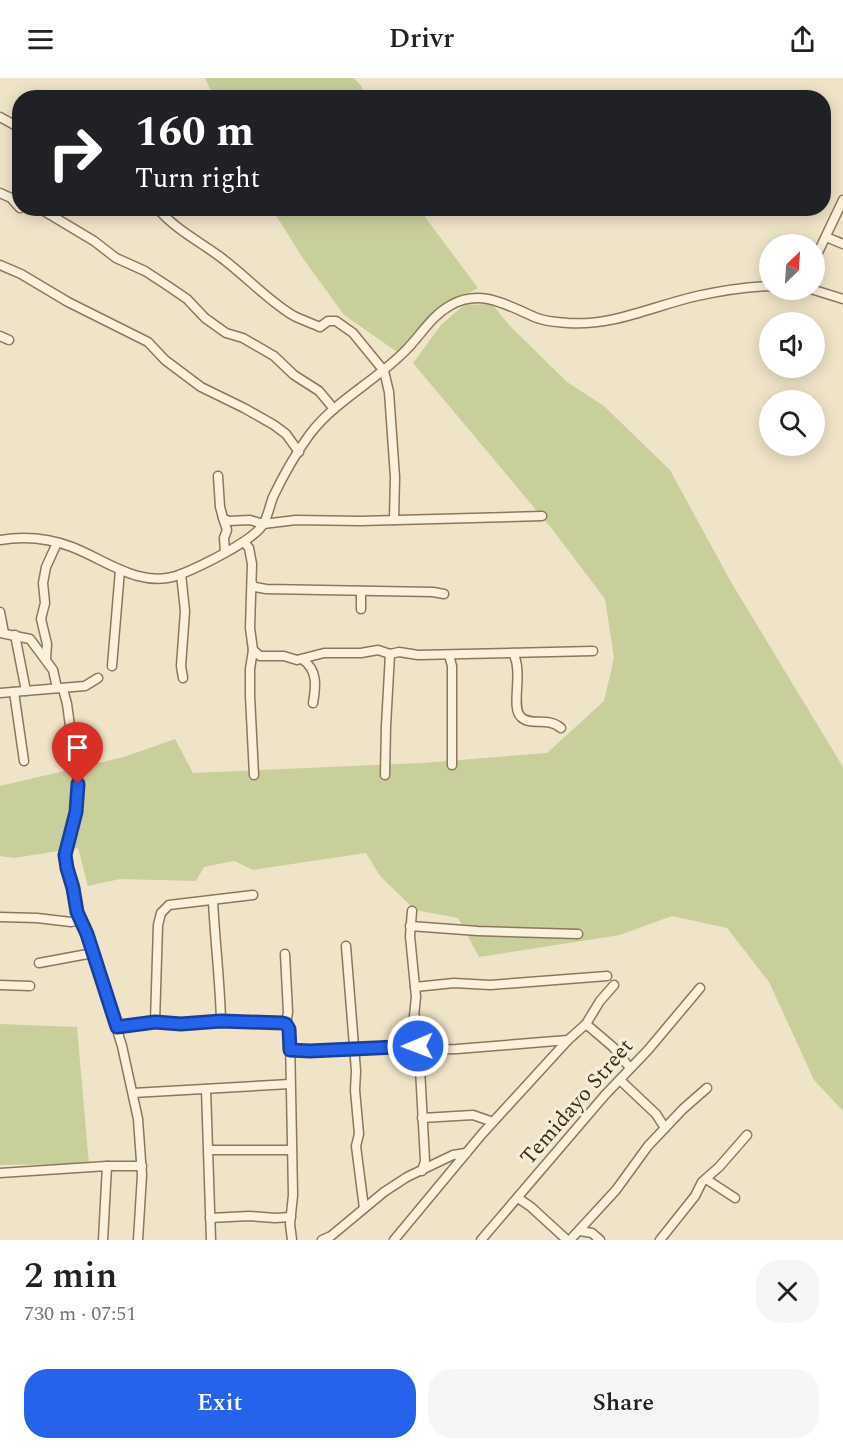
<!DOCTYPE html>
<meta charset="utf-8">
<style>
body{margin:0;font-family:Spectral,serif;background:#f6f6f6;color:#222;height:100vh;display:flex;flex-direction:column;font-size:22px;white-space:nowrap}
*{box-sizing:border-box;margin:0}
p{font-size:20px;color:#767676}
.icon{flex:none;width:33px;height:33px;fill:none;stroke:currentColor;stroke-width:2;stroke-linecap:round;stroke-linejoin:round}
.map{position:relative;height:1162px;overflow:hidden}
.drawer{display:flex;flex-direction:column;background:#fff;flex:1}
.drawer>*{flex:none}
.hud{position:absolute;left:12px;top:12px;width:819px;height:126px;border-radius:24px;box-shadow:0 3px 15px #0003;background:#202124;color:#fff;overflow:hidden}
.needle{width:39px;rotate:25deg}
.fabs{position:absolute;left:759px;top:156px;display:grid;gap:12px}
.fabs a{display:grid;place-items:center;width:66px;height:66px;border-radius:50%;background:#fff;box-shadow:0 3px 15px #0003;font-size:30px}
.pin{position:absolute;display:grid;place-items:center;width:51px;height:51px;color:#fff;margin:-62px -26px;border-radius:50% 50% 50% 0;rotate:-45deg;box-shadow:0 0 6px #0007}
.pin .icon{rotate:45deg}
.me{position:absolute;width:66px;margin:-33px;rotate:269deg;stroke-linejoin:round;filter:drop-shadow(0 0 4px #0008)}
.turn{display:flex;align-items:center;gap:21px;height:126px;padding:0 24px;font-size:27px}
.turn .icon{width:78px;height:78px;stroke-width:2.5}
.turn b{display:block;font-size:42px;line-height:51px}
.round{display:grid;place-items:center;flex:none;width:63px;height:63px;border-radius:24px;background:#f6f6f6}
.headline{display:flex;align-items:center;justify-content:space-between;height:102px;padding:0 24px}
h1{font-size:36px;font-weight:600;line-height:45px}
.primary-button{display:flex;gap:12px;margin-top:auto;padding:12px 24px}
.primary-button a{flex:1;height:69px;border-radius:24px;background:#2563eb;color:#fff;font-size:24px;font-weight:600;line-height:69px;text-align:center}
.primary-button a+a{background:#f6f6f6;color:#222}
header{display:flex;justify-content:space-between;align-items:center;height:78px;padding:0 24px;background:#fff;font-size:27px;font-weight:600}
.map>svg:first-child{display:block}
.green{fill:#c9cf9b}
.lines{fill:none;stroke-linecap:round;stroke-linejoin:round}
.minor-casing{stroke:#8d765c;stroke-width:11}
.minor{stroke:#faf1dc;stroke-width:8}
.route-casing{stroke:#184099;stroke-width:15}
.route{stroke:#2563eb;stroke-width:10}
.labels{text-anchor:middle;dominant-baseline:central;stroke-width:6;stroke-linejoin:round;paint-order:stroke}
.street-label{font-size:22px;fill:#3d2e20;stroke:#f7eed8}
</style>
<header><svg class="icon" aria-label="menu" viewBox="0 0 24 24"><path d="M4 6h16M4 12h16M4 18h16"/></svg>Drivr<svg class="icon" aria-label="share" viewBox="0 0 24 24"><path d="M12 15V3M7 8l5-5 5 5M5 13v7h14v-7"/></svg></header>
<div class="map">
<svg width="843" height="1162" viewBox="0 0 843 1162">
<rect width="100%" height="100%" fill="#f0e4c8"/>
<g class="green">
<path d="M205,0H354L362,9L364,19H214Z"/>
<path d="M272,131H419L478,210L443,228L415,254L400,276L344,237L302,179Z"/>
<path d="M492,226L510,248L567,304L604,328L670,392L731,504L843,689V1033L814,1002L769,904L727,850L672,838L620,857L479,879L458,840L415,832L380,798L366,775L253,792L234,783L204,789L196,803L120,801L88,808L78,770L14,780L0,778V708L124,679L175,661L193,695L422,685L547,675L604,623L614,580L605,521L552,451L413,285L441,247L464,227Z"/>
<path d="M0,946L77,949L89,1086L0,1087Z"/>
</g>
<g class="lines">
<g class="minor-casing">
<g id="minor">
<path d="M0,39L20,50"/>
<path d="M0,115L11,120L20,130"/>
<path d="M39,130L94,163L116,180L145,193L168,208L187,221L205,240L226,255L243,260L274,278L294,297L319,313L334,331"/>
<path d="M157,130C175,151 197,162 219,178C244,196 268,223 294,238C302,242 311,245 320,249L328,243H336L353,255L384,293L389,314L395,399L394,442"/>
<path d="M826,159L843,166"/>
<path d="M814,183L843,122"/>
<path d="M0,187L21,196L68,224L148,264L165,282L201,309L244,330L274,347L286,356L299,374"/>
<path d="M814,212L843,221"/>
<path d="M0,258L9,262"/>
<path d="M218,398L220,429L223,440L228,443L250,442L263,446L296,442L360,443L542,438"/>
<path d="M223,440L227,452L224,460L225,474"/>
<path d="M0,462C25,458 48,460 72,469C106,482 140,511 179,497C199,489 254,463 264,445C268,437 270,427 273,419C283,398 296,375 310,356C336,322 376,303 406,272C421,257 431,238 451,227C482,210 508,228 537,240C547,244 558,244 568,245C614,248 653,228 697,218C720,213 746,209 770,208"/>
<path d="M244,464L249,470L252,486L250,550L253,572L250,591V618L254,697"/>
<path d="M181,496L185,533L181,588L183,600"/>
<path d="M252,506L255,509L266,511L433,514L444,516"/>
<path d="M361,513V531"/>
<path d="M0,534L4,555"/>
<path d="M0,555L30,561L53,592L57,610"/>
<path d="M15,557L26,613"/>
<path d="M253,572L260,578H284L297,582L324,575H361L378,572L390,576L399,574L418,577L593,573"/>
<path d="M513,575C524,595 510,629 521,639C531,649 547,638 561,650"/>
<path d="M449,577L452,588V687"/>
<path d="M46,580L47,566L41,541L45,525L43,505L46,489L57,465"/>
<path d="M302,581C318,592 316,608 313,625"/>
<path d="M112,588L120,492"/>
<path d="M63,611L67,626L78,706L76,734L65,777L77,834L87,856L122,968L138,1041L142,1097L138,1162"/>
<path d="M14,614L24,683"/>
<path d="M0,615L85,608L98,600"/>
<path d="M385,697L386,648L390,576"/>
<path d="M213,823C215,863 220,903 221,943"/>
<path d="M412,833L410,858L416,919L414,938C421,945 420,959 418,968"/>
<path d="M0,839L37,840L71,844L79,842"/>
<path d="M410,848L478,853L578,856"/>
<path d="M346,868L356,993L355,1012L359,1056L356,1068L364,1130"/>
<path d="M285,876L288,934L286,946L290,960L293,1117L290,1146L292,1162"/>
<path d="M39,885L93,875"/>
<path d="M0,907L30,908"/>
<path d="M415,909L454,905L490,907L607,898"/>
<path d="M155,944L158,847L161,835L169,827L253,817"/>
<path d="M586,946L613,969L630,990"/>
<path d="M117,949L155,944L181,946L221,943L286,946"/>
<path d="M290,972L310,973L412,967L418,968L419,972L457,971L568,962L586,946L600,923L614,907"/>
<path d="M419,972L425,1083L422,1093"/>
<path d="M620,1002L656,1036L665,1050"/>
<path d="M206,1011L211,1162"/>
<path d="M133,1015L290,1006"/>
<path d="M422,1040L473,1037L493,1044"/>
<path d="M209,1072H292"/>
<path d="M107,1088H142"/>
<path d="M0,1095L107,1088L103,1162"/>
<path d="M706,1101L735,1120"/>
<path d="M518,1120L531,1129L567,1162"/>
<path d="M210,1140L249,1138L275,1140L291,1139"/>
<path d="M580,1153L592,1155L600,1162"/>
<path d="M322,1162L331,1158L384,1114L407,1099L453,1077L466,1075"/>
<path d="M394,1162L482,1056L568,962"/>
<path d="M481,1162L605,1017L648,972L700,910"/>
<path d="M570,1162L616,1112L648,1068L683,1031L707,1010"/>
<path d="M660,1162L695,1118L702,1104L719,1089L747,1057"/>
</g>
</g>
<use href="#minor" class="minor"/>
</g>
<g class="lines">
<g class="route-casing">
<path id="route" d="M78,706L76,734L65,777L67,790L73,810L77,834L87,856L117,949L155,944L181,946L221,943L282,945L286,946L289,951L290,972L310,973L418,968"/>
</g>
<use href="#route" class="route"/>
</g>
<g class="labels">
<g class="street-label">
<text transform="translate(577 1024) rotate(-49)">Temidayo Street</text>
</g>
</g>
</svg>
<div class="fabs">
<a><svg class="needle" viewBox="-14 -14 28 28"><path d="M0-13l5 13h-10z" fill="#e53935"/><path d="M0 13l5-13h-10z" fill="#767676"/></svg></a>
<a><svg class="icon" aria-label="sound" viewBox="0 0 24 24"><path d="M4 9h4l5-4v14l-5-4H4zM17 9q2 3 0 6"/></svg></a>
<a><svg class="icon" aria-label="search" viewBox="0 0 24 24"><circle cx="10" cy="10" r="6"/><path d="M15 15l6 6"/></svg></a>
</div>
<div class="pin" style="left:78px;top:706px;background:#d93025"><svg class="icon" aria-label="arrive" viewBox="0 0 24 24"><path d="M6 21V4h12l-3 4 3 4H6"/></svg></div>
<svg class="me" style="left:418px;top:968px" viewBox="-20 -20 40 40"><circle r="17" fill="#2563eb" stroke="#fff" stroke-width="3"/><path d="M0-11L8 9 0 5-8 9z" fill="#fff"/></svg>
<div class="hud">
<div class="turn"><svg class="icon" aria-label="right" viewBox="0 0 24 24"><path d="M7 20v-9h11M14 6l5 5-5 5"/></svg><div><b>160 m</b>Turn right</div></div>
</div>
</div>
<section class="drawer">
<div class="headline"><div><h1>2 min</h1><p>730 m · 07:51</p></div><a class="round"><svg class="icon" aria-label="close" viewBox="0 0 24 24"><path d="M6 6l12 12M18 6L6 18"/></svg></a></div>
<div class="primary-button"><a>Exit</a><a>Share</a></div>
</section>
